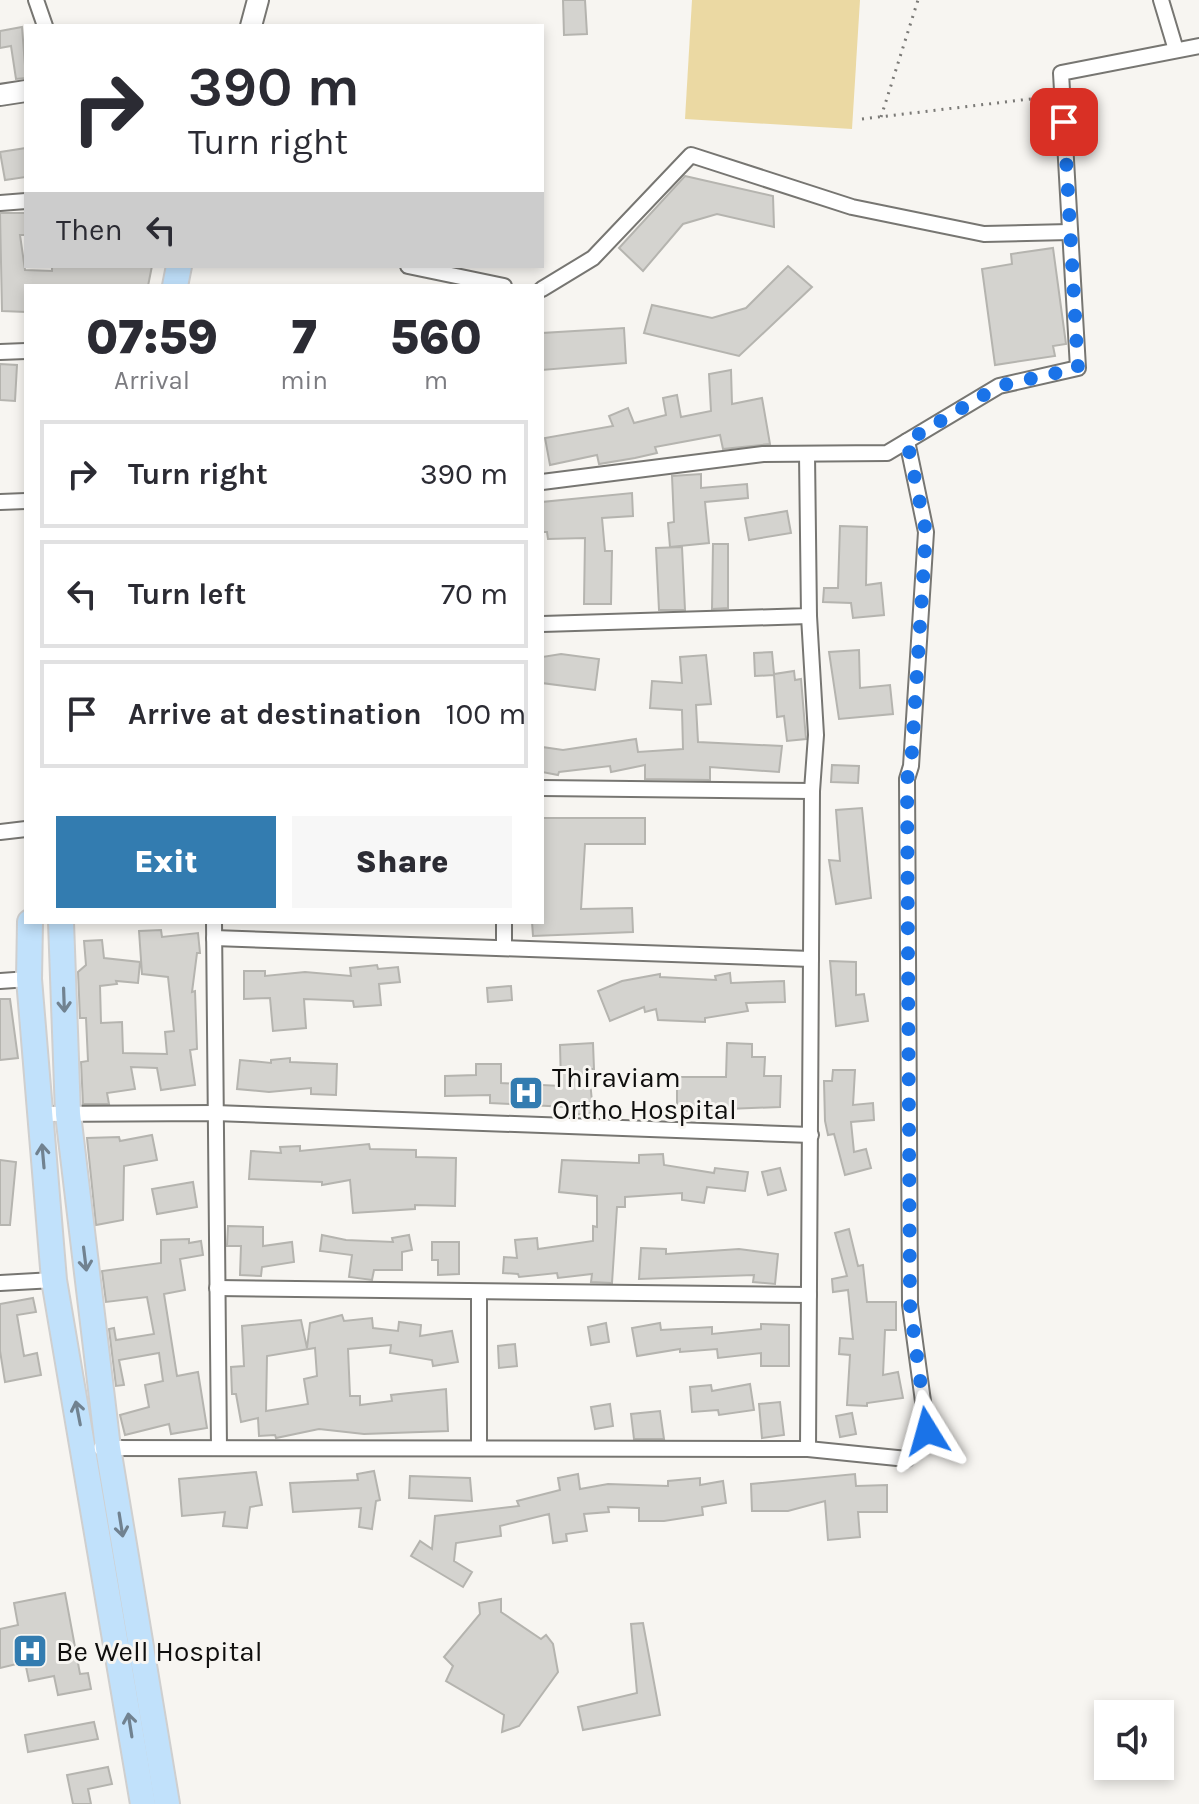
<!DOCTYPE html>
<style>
body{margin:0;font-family:Karla,sans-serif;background:#f7f7f7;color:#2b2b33;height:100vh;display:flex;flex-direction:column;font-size:30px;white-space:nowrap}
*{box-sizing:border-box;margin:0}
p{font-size:26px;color:#7c7c81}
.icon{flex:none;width:44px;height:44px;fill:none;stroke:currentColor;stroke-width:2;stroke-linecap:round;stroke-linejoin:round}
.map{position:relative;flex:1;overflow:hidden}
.drawer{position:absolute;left:24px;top:284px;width:520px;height:640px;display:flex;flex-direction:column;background:#fff;border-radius:0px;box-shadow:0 4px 12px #0003}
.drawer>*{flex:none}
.top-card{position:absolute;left:24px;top:24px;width:520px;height:244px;border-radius:0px;box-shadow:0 4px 12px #0003;background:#fff;color:#2b2b33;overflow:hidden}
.fabs{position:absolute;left:1094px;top:1700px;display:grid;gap:16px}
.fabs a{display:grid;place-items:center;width:80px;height:80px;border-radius:0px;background:#fff;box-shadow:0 4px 12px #0003;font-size:40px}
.pin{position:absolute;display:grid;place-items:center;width:68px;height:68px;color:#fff;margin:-34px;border-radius:16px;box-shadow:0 4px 12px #0006}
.me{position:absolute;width:88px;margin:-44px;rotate:352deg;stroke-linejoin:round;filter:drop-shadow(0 0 6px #0008)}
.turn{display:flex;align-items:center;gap:28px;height:168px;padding:0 32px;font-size:36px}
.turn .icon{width:104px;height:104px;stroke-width:2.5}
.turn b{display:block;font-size:56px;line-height:68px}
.then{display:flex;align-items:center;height:76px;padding:0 32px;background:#0003;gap:16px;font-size:30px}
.eta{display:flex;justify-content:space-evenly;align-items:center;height:136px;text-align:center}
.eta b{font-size:48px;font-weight:800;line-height:56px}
.action{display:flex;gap:16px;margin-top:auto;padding:16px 32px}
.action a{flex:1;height:92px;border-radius:0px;background:#337cb0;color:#fff;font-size:32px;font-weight:800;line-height:92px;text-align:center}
.action a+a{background:#f7f7f7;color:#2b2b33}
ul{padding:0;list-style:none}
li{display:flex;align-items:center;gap:24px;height:108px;margin:0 16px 12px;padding:0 16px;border:4px solid #e1e1e2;border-radius:0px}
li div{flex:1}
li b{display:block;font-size:30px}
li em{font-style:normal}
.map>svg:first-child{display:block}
.green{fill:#ebd9a3}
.building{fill:#d4d3cf;stroke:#b5b4af;stroke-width:2;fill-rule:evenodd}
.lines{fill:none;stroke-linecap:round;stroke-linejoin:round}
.street-casing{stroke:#777672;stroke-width:18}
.secondary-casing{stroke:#777672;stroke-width:24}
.primary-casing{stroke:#cfcfcf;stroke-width:28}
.path{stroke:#7b7a77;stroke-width:3;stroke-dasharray:2 6;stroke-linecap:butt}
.street{stroke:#fff;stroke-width:14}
.secondary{stroke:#fff;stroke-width:20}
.primary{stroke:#c1e1fb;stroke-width:24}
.oneway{stroke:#718290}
.route{stroke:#1a73e8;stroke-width:14;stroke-dasharray:0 25.2}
.labels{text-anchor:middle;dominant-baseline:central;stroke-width:6;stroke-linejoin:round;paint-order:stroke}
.poi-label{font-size:28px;fill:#100f0e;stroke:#f7f5f1;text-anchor:start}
</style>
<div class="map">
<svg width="1199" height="1804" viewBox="0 0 1199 1804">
<rect width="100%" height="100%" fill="#f7f5f1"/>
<path class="green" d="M692,0H860L852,129L685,119Z"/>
<g class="building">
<path d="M563,0H585L587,34L564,35Z"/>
<path d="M22,27L26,78L16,79L11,46L0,48V31Z"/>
<path d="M26,148V177L5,180L0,152Z"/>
<path d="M685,176L773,196L774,227L717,214L683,224L643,271L619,248Z"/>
<path d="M0,213H26V235H20L25,270L52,271V266H152L148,286H26V312L2,311Z"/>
<path d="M1053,248L1066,344L1053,346L1055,356L995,365L982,269L1012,264L1011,254Z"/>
<path d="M788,266L812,287L739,356L644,333L652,305L712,318L746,308Z"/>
<path d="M624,328L626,363L542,370V333Z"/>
<path d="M0,364L17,365L15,401L0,400Z"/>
<path d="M731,370L732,404L762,398L770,444L723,449L720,435L655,447L657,453L635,458L599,464L597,455L550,465L545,438L613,426L609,416L628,408L634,423L666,415L663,398L677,395L681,417L711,411L709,374Z"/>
<path d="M701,474V488L747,484L748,498L705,502L709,543L670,547L668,523L674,522L672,476Z"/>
<path d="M632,493L633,516L602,518L605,551H612L611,604H584L585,538L548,539L547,532H542V502Z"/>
<path d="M787,511L791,533L749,540L745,518Z"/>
<path d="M840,526L867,527L866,585L881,583L884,615L853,618L851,603L823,602L824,588H838Z"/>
<path d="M713,544H728V608L712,609Z"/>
<path d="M682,547L685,610H659L656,548Z"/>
<path d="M859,650L860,688L890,685L893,714L839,719L829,652Z"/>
<path d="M772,652L774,674L794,671L795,680L801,679L806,739L787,741L784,716L777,717L774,675L755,676L754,653Z"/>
<path d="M561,654L599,659L595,690L542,683V657Z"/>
<path d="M706,655L711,704L696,705L698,742L782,746L779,772L710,767V780L645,779V765L611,772L610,766L559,772L558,775L542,772V747L563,750L636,739L638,752L683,749L682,710L650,708L652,681L682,683L680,657Z"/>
<path d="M832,765L859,766L858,783L831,782Z"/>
<path d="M862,808L871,898L836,904L829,860L840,861L836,810Z"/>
<path d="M542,818H645V844H585L581,909L632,908L633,932L533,936L532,922H542Z"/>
<path d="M161,930L162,937L198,933L200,953H197L192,992L195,991L197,1049L190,1050L195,1085L161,1090L157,1068L131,1067L135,1089L107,1093L109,1104H83L81,1062L88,1061L86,1018H80L78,972L86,965L84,941L102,940L104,958L140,962L138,983L116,981L117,984L100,986L101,1023L122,1022L123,1053L167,1054L165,1032L174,1031L168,977L142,974L139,931Z"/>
<path d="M830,961L856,962V995L864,994L868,1021L836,1026Z"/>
<path d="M377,965L378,969L398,967L400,982L379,984L381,1005L354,1007L353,1001L304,999L306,1028L273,1031L270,998L244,999V971H265V976L305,972L351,976L350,968Z"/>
<path d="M730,973L731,983L784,981L785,1002L746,1003L748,1011L705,1018V1022L658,1020L656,1009L645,1012L644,1007L610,1021L598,991L622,981L660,974V977L716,980L715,976Z"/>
<path d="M511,986L512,1000L488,1002L487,988Z"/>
<path d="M0,999H10L18,1058L0,1060Z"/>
<path d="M593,1043L594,1069H589L593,1113L569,1115L568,1107L490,1103V1095L445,1096V1076L476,1075V1064H501V1083L561,1086L560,1045Z"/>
<path d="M727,1043L752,1044V1057H765L764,1076H781L780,1107L677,1111V1077H726Z"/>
<path d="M290,1058V1062L337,1064L336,1095L311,1094V1088L269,1092L237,1089L240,1060L271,1063V1060Z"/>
<path d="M833,1070H855L853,1105L873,1103L874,1120L851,1122L854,1152L866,1149L871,1168L845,1175L834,1134L828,1135L825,1121L824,1081H832Z"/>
<path d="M152,1135L157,1160L124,1166L123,1220L96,1225L87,1138L119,1137L120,1141Z"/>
<path d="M369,1144L370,1149L416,1150V1157L456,1158L455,1206L415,1205V1209L353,1213L350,1180L322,1185V1182L249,1179L251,1151L281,1153L280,1147L300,1146V1151Z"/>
<path d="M663,1154L664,1165L714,1173L715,1168L748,1172L745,1191L707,1187L704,1203L682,1200V1193L625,1197V1207H617L612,1283L591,1282L592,1274L558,1278L557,1273L519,1277L518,1274L503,1273L504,1257L517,1258L515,1240L537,1238L538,1249L593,1241V1226L597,1227V1196L559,1192L562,1160L639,1163V1155Z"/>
<path d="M0,1160L16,1162L10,1225H0Z"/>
<path d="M780,1168L786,1190L768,1195L762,1172Z"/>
<path d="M193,1182L197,1207L157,1214L152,1189Z"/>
<path d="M228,1226L263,1227V1246L292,1242L294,1262L262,1267L261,1276L240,1275L241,1246H227Z"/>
<path d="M849,1229L858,1266L863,1265L867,1302H896V1330H885L883,1375L898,1372L903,1398L867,1403V1406L847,1405L850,1355L839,1354L840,1338L853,1339L848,1290L833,1292L832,1279L847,1276L835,1233Z"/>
<path d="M322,1235L346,1240L393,1242L392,1238L409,1235L412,1250L402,1252V1270H374L372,1280L349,1277L352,1255L320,1251Z"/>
<path d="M189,1239V1243L201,1241L203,1255L180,1259L185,1290L164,1294L177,1376L198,1372L207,1428L171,1434L169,1424L125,1435L120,1415L149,1407L145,1385L163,1381L159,1353L119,1360L124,1385L116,1386L109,1329L114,1328L116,1340L154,1334L147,1297L106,1302L102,1271L161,1263V1240Z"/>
<path d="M432,1242H459V1274L438,1275V1260H432Z"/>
<path d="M641,1248L666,1249V1254L739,1249L778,1254L775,1284L753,1282L754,1275L639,1279Z"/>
<path d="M33,1298L36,1312L17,1315L24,1356L37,1353L41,1375L5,1382L0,1351V1304Z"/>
<path d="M342,1315L344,1321L372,1318L373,1328L398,1331L399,1322L421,1325L420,1336L452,1331L458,1362L433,1366L432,1360L390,1353L391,1345L348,1349L350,1396H360V1405L392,1401L391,1395L446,1389L448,1431L364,1434L319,1429L276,1438L275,1435L259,1436L258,1418L241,1422L236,1394H232L231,1367L244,1366L242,1326L301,1320L307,1348L310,1323ZM315,1348L317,1376L304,1379L308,1404L266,1411L267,1356Z"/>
<path d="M606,1323L609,1342L591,1345L588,1327Z"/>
<path d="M660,1323L661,1330L712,1327V1334L761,1329V1324L789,1325V1366H761V1353L718,1358L717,1349L680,1352V1349L637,1356L632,1328Z"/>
<path d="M515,1344L517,1366L499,1368L498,1346Z"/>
<path d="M750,1384L754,1410L719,1415L718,1410L692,1412L690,1387L711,1385L712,1391Z"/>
<path d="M780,1402L784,1435L762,1438L759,1404Z"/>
<path d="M610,1404L613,1426L595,1429L591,1407Z"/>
<path d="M660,1411L664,1439H634L631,1414Z"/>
<path d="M852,1413L856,1434L840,1437L836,1416Z"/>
<path d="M374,1471L380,1500L376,1501L372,1529L359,1527L361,1508L293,1512L290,1483L358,1480L357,1474Z"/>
<path d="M256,1472L262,1505L250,1507L247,1528L223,1526L225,1512L182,1516L179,1479Z"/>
<path d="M578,1474L580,1489L608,1484L668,1486V1481L700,1478V1485L723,1481L726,1503L702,1507L703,1515L664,1521H639V1508L608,1507L609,1512L584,1514L587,1531L566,1534L567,1541L553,1543L549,1514L500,1526L501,1536L456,1543L454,1561L472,1572L463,1587L411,1556L420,1541L432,1549L435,1516L519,1506L517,1501L560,1490L558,1478Z"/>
<path d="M855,1474L856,1486L887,1485V1512H858L860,1537L828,1540L825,1501L788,1511H752L751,1484Z"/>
<path d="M410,1476L470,1478L472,1501L409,1498Z"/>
<path d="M65,1593L80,1674L88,1673L91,1689L58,1695L54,1676L29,1681L25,1662L0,1668V1629L18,1625L14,1603Z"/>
<path d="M501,1599V1612L541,1639L546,1635L553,1644L558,1672L519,1726L502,1732L504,1715L446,1681L453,1666L444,1657L480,1614L479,1603Z"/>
<path d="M643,1623L660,1715L583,1730L578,1707L637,1693L631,1624Z"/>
<path d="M94,1722L98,1739L28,1752L25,1735Z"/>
<path d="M108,1767L112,1784L88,1789L91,1804H73L67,1775Z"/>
</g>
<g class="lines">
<g class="street-casing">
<g id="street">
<path d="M36,0L45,26"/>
<path d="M1161,0L1176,50"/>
<path d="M0,203L26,201"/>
<path d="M408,266L504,286"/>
<path d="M542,289L593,258L691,155L852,207L984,234L1070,232"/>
<path d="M0,352L26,351"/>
<path d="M542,482L763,454L887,453L999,386L1078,368L1061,73L1199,46"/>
<path d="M0,502L26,501"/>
<path d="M542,624L809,616L807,454"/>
<path d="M542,788L812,791"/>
<path d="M0,832L26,829"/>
<path d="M214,922L219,1448"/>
<path d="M214,938L811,959"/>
<path d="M504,948V922"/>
<path d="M0,981L29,979"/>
<path d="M39,1114L215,1113L811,1135"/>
<path d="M0,1283L54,1280"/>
<path d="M217,1288L809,1295"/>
<path d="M101,1448L808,1449L907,1459L927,1431L910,1305L907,779L911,766L926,532L907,441"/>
<path d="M479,1448V1293"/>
<path d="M808,1449L812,791L816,735L809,616"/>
</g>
</g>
<g class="secondary-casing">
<g id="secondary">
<path d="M251,26L258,0"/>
<path d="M0,95L26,91"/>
</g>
</g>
<g class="primary-casing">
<g id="primary">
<path d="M175,286L179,266"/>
<path d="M30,922L29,979L54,1280L143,1804"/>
<path d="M61,922L68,1114L108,1448L167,1804"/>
</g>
</g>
<g class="path">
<path d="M881,117L918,0"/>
<path d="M862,119L1047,97"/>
</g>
<use href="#street" class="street"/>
<use href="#secondary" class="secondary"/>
<use href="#primary" class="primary"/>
</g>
<defs><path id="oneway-shaft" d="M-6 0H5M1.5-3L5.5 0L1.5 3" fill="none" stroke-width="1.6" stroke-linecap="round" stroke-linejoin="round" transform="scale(2)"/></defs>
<g class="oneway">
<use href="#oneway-shaft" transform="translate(64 1000) rotate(88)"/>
<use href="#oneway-shaft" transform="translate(43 1156) rotate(-95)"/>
<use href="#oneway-shaft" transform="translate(85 1259) rotate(83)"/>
<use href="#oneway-shaft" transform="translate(78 1413) rotate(-101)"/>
<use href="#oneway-shaft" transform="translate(121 1525) rotate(81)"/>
<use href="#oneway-shaft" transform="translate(130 1725) rotate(-99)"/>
</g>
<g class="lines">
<path class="route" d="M927,1431L910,1305L907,779L911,766L926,532L907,441L999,386L1078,368L1064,122"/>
</g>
<defs>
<g id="hospital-square" transform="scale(1.8)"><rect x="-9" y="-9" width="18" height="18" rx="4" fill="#337cb0" stroke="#f7f5f1"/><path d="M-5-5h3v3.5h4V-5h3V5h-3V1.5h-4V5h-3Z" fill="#fff"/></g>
</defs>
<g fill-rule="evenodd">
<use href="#hospital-square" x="526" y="1093"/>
<use href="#hospital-square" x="30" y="1651"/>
</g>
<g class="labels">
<g class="poi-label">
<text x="552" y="1077">Thiraviam<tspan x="552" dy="32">Ortho Hospital</tspan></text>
<text x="56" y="1651">Be Well Hospital</text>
</g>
</g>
</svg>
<div class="fabs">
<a><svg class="icon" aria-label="sound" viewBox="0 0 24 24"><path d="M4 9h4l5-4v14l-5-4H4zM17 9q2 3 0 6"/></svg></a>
</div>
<div class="pin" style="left:1064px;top:122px;background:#d93025"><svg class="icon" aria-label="arrive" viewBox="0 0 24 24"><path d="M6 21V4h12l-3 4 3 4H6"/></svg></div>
<svg class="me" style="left:927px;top:1431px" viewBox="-20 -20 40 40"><path d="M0-17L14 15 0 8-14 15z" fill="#1a73e8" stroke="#fff" stroke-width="4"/></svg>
<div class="top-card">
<div class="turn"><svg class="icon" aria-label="right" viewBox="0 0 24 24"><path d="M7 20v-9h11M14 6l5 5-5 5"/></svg><div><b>390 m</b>Turn right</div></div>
<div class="then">Then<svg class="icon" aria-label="left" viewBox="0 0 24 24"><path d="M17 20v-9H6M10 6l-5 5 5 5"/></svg></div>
</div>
<section class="drawer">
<div class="eta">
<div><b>07:59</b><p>Arrival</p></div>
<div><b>7</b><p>min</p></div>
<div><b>560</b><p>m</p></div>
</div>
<ul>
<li><svg class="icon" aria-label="right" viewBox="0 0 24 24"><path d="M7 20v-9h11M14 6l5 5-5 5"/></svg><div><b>Turn right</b></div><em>390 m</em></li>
<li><svg class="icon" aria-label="left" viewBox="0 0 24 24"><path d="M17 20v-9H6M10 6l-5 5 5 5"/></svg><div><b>Turn left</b></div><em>70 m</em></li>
<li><svg class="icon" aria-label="arrive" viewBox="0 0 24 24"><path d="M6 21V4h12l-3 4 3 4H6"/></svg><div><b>Arrive at destination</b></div><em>100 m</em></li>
</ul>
<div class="action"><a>Exit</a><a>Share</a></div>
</section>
</div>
